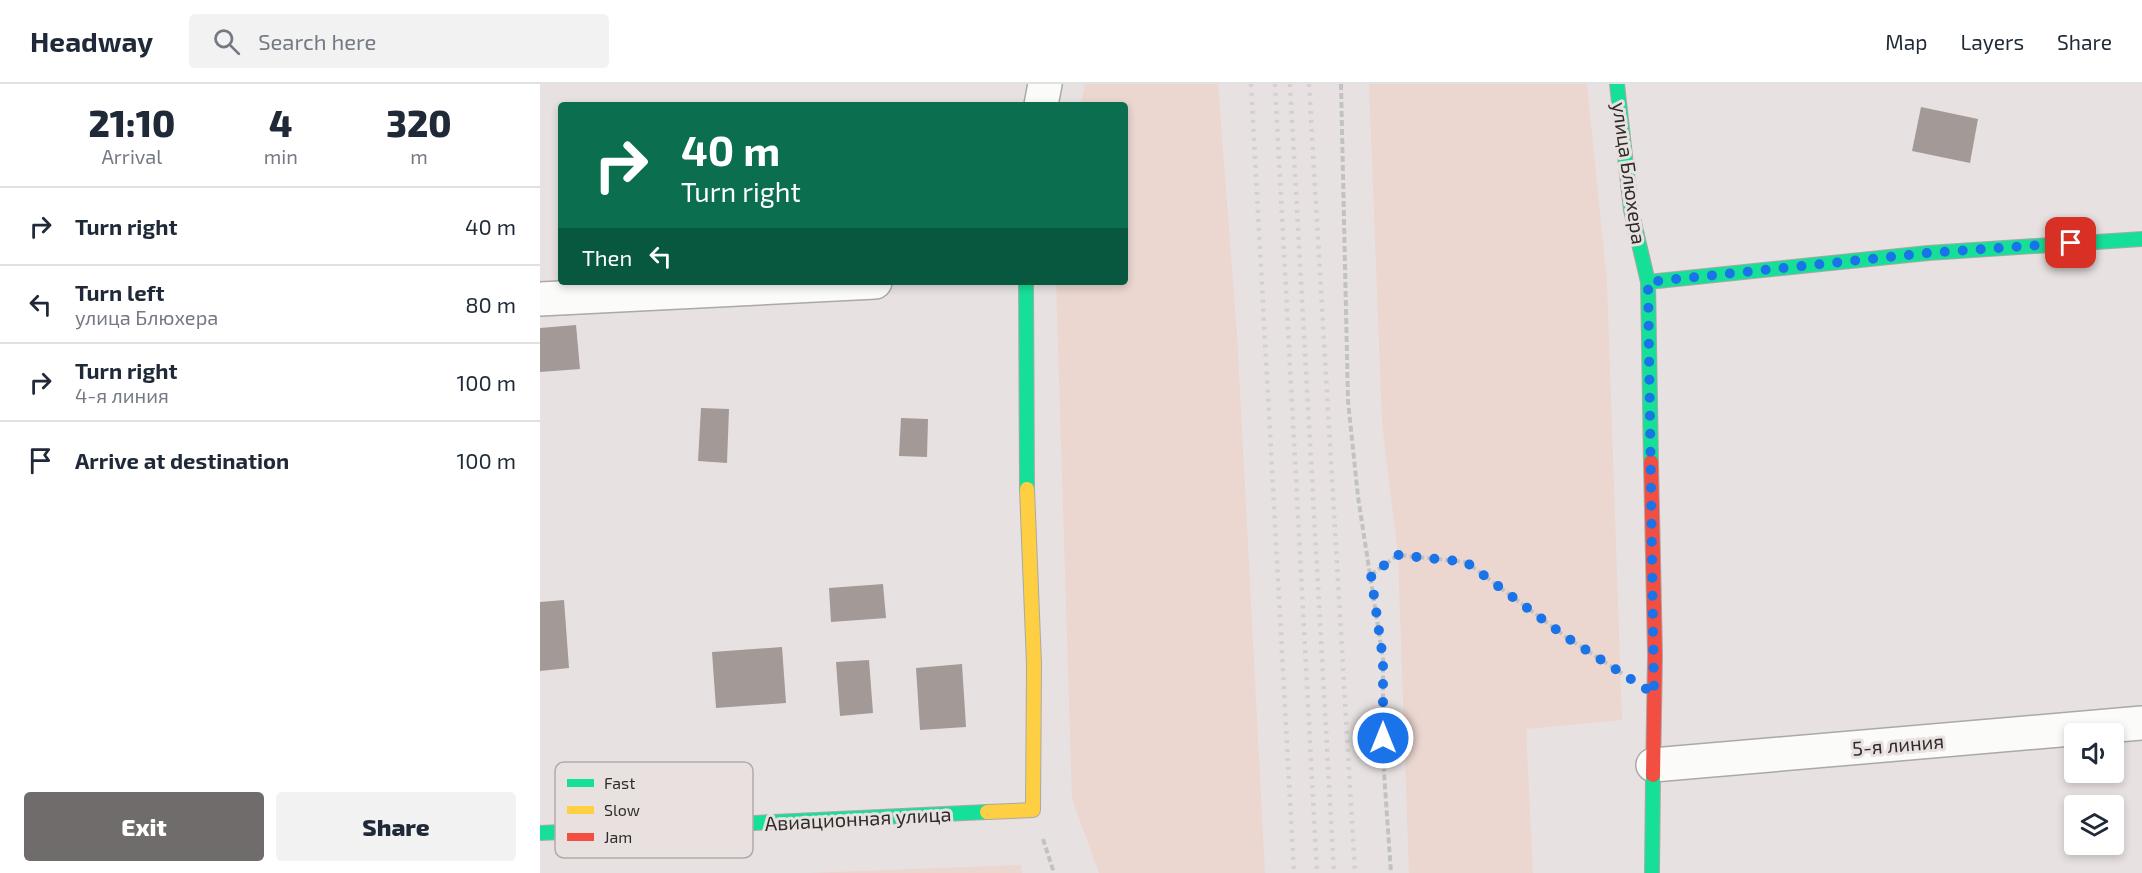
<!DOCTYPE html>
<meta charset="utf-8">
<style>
body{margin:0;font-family:"Exo 2",sans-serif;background:#f2f2f3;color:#1f2937;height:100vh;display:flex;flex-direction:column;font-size:22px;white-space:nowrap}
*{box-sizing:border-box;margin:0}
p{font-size:20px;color:#747a83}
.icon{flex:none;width:33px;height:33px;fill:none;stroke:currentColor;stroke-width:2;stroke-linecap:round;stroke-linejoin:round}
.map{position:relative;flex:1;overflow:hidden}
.panel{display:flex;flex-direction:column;background:#fff;width:540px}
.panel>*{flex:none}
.guide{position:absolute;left:18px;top:18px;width:570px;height:183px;border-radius:6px;box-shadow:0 3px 9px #0003;background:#0b6e4f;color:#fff;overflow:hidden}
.tools{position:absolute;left:1524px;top:639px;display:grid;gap:12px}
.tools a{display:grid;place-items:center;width:60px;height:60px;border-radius:6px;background:#fff;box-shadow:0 3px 9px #0003;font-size:30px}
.pin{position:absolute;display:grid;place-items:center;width:51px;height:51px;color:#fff;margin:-26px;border-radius:12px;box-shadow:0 3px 9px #0006}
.me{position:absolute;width:66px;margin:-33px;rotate:0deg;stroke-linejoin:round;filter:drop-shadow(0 0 4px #0008)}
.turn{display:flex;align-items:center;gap:21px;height:126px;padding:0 24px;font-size:27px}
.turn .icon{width:78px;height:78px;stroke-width:2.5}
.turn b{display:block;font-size:42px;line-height:51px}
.then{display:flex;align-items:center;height:57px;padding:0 24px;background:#0003;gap:12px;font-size:22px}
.eta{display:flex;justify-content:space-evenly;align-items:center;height:102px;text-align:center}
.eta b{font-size:36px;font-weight:800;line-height:42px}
.cta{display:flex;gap:12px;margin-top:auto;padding:12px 24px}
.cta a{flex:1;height:69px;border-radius:6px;background:#6f6c6b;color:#fff;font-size:24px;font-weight:800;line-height:69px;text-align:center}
.cta a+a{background:#f2f2f3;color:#1f2937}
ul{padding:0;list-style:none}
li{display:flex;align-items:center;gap:18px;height:78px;padding:0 24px;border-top:2px solid #e0e1e3}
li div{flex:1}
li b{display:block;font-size:22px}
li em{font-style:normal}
header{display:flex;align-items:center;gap:36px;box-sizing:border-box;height:84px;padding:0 30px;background:#fff;border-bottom:2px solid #e0e1e3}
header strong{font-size:28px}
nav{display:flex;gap:33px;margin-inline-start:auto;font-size:21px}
.search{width:420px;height:54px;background:#f2f2f3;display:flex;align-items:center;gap:15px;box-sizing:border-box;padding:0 21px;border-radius:6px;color:#747a83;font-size:22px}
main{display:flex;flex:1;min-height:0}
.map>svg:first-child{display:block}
.green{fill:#ebd6d0}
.building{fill:#a39997}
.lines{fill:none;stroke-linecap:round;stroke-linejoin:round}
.street-casing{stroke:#aba8a7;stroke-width:36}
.fast-casing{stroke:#aba8a7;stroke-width:16}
.slow-casing{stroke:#aba8a7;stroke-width:16}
.jam-casing{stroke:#aba8a7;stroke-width:16}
.path{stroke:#c3c2c2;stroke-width:4;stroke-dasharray:6 3;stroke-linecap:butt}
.street{stroke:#fbfbfa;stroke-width:33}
.fast{stroke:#16e098;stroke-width:14}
.slow{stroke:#ffcf43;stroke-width:14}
.jam{stroke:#f24e42;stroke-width:14}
.rail{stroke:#d2d1d1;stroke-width:4.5;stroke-dasharray:3 6;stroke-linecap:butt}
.route{stroke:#1a73e8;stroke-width:10;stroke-dasharray:0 18}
.labels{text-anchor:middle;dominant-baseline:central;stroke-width:6;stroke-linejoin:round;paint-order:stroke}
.street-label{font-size:20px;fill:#2f2d2c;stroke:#e9e1df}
.key{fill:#e9e1df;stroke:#b1aba9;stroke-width:1.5}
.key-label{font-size:16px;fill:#2f2d2c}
</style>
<header>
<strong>Headway</strong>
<div class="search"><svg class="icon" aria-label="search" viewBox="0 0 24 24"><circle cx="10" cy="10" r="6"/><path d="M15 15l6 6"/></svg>Search here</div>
<nav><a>Map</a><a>Layers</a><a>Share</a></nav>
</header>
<main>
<section class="panel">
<div class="eta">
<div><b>21:10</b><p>Arrival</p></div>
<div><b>4</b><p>min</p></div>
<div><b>320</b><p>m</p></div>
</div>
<ul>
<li><svg class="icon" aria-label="right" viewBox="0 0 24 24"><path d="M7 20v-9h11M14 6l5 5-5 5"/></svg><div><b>Turn right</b></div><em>40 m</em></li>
<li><svg class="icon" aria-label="left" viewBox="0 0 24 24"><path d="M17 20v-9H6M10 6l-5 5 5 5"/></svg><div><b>Turn left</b><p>улица Блюхера</p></div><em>80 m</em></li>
<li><svg class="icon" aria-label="right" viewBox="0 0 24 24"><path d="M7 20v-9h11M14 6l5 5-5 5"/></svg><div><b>Turn right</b><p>4-я линия</p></div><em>100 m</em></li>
<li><svg class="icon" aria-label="arrive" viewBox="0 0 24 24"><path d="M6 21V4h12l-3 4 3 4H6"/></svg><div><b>Arrive at destination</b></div><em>100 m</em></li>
</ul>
<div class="cta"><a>Exit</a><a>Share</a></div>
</section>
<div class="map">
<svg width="1602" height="789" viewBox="0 0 1602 789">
<rect width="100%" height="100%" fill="#e7e2e1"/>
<g class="green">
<path d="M545,0H678L697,250L725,789H559L532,715L516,198H585V21H541Z"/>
<path d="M829,0H1047L1067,198L1082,636L986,645L993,789H869L858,471L842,339Z"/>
<path d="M481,781L482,789H268Z"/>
</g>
<g class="building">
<path d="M1381,23L1438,35L1430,79L1372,67Z"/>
<path d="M36,241L40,285L0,288V244Z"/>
<path d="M161,324L189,325L187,379L158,377Z"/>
<path d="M361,334L388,335L387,373L359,372Z"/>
<path d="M343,500L346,534L291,538L289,504Z"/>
<path d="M24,516L29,584L0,587V518Z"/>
<path d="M242,563L246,619L176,624L172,568Z"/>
<path d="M329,576L333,629L300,632L296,578Z"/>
<path d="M422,580L426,643L380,646L376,584Z"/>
</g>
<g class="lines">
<g class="street-casing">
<g id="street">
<path d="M501,21L505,0"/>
<path d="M0,215L335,198"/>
<path d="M1113,681L1602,639"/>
</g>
</g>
<g class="fast-casing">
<g id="fast">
<path d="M1077,0L1091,126L1108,198L1111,378"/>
<path d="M486,198L487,405"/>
<path d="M1108,198L1388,169L1602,155"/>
<path d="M0,749L447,728"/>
<path d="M1112,789L1113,691"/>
</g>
</g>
<g class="slow-casing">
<path id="slow" d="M447,728L493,726L494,580L487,405"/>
</g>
<g class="jam-casing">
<path id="jam" d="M1111,378L1115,571L1113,691"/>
</g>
<g class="path">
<path d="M801,0L808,317L818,413L843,575V674L851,789"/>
<path d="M831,491L858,471L926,478L1026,553L1083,590"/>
<path d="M503,755L514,789"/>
</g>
<use href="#street" class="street"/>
<use href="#fast" class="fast"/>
<use href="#slow" class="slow"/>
<use href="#jam" class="jam"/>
<g class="rail">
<path d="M711,0L754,789"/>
<path d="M735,0L777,789"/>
<path d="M750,0L794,789"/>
<path d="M769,0L815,789"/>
</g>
</g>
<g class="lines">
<path class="route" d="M843,654V575L831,491L858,471L926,478L1026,553L1114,610L1108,198L1388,169L1531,159"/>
</g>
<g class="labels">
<g class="street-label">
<text transform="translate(1090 89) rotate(82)">улица Блюхера</text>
<text transform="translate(1358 660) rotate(-5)">5-я линия</text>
<text transform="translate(318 734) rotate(-3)">Авиационная улица</text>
</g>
</g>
<rect x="15" y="678" width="198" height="96" rx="9" class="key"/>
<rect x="27" y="695" width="27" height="8" fill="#16e098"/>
<rect x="27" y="722" width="27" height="8" fill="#ffcf43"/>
<rect x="27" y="749" width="27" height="8" fill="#f24e42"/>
<g class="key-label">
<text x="64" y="705">Fast</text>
<text x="64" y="732">Slow</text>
<text x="64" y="759">Jam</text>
</g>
</svg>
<div class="tools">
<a><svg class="icon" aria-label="sound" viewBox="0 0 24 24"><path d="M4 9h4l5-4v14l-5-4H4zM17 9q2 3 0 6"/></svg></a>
<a><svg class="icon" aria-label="layers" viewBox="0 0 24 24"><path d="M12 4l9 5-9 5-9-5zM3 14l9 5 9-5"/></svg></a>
</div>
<div class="pin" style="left:1531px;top:159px;background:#d93025"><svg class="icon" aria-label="arrive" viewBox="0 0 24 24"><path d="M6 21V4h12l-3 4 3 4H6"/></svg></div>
<svg class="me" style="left:843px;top:654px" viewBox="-20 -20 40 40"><circle r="17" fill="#1a73e8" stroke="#fff" stroke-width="3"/><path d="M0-11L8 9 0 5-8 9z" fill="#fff"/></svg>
<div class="guide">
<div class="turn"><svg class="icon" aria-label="right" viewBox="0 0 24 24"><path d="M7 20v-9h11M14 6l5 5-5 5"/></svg><div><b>40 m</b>Turn right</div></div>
<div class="then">Then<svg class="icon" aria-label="left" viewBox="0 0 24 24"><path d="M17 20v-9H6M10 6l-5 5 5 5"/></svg></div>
</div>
</div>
</main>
